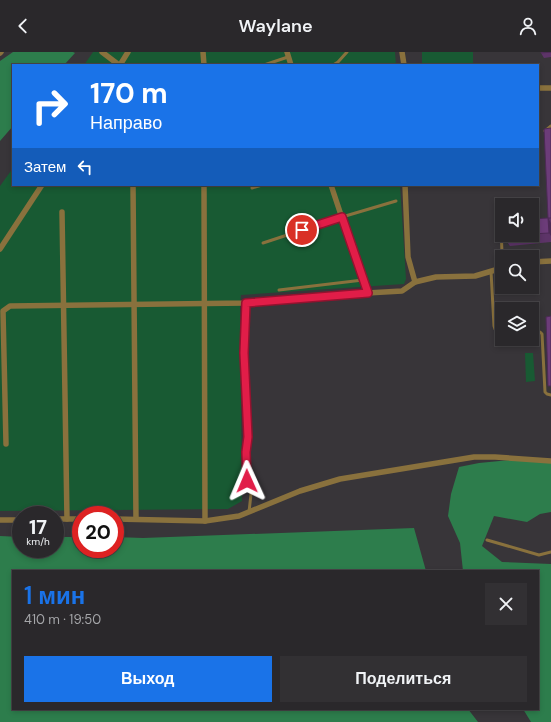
<!DOCTYPE html>
<html lang="ru">
<meta charset="utf-8">
<style>
body{margin:0;font-family:"DM Sans",sans-serif;background:#323033;color:#f1f3f6;height:100vh;display:flex;flex-direction:column;font-size:15px;white-space:nowrap}
*{box-sizing:border-box;margin:0}
p{font-size:13px;color:#a5a6a9}
.icon{flex:none;width:22px;height:22px;fill:none;stroke:currentColor;stroke-width:2;stroke-linecap:round;stroke-linejoin:round}
.map{position:relative;flex:1;overflow:hidden}
.drawer{position:absolute;left:12px;top:518px;width:527px;height:140px;display:flex;flex-direction:column;background:#2a282b;border-radius:0px;box-shadow:0 2px 6px #0003,0 0 0 1px #464447}
.drawer>*{flex:none}
.hud{position:absolute;left:12px;top:12px;width:527px;height:122px;border-radius:0px;box-shadow:0 2px 6px #0003,0 0 0 1px #464447;background:#1a73e8;color:#fff;overflow:hidden}
.controls{position:absolute;left:495px;top:146px;display:grid;gap:8px}
.controls a{display:grid;place-items:center;width:44px;height:44px;border-radius:0px;background:#2a282b;box-shadow:0 2px 6px #0003,0 0 0 1px #464447;font-size:20px}
.speed{position:absolute;left:12px;top:454px;display:flex;gap:8px;font-size:20px;font-weight:700;text-align:center}
.speed>*{display:grid;place-content:center;width:52px;height:52px;border-radius:50%;background:#2a282b;box-shadow:0 2px 6px #0003,0 0 0 1px #464447;line-height:1}
.speed small{font-size:10px;font-weight:400}
.speed .limit{border:6px solid #d22;background:#fff;color:#111}
.pin{position:absolute;display:grid;place-items:center;width:34px;height:34px;color:#fff;margin:-17px;border:2px solid #fff;border-radius:50%;box-shadow:0 1px 4px #0007}
.me{position:absolute;width:44px;margin:-22px;rotate:359deg;stroke-linejoin:round;filter:drop-shadow(0 0 3px #0008)}
.turn{display:flex;align-items:center;gap:14px;height:84px;padding:0 12px;font-size:18px}
.turn .icon{width:52px;height:52px;stroke-width:2.5}
.turn b{display:block;font-size:28px;line-height:34px}
.then{display:flex;align-items:center;height:38px;padding:0 12px;background:#0003;gap:8px;font-size:15px}
.round{display:grid;place-items:center;flex:none;width:42px;height:42px;border-radius:0px;background:#323033}
.overview{display:flex;align-items:center;justify-content:space-between;height:68px;padding:0 12px}
h1{font-size:24px;font-weight:600;line-height:30px;color:#1a73e8}
.cta{display:flex;gap:8px;margin-top:auto;padding:8px 12px}
.cta a{flex:1;height:46px;border-radius:0px;background:#1a73e8;color:#fff;font-size:16px;font-weight:600;line-height:46px;text-align:center}
.cta a+a{background:#323033;color:#f1f3f6}
header{display:flex;justify-content:space-between;align-items:center;height:52px;padding:0 12px;background:#2a282b;font-size:18px;font-weight:600}
.map>svg:first-child{display:block}
.green{fill:#185a33}
.forest{fill:#2d7d4c}
.lines{fill:none;stroke-linecap:round;stroke-linejoin:round}
.lane{stroke:#89713d;stroke-width:3}
.street{stroke:#89713d;stroke-width:5.5}
.wall{fill:#5d3468}
.shaded-wall{fill:#4c2a55}
.building{fill:#6c3c79;stroke:#4c2a55}
.route-casing{stroke:#92132f;stroke-width:10}
.route{stroke:#e11d48;stroke-width:7}
</style>
<header><svg class="icon" aria-label="back" viewBox="0 0 24 24"><path d="M15 5l-7 7 7 7"/></svg>Waylane<svg class="icon" aria-label="person" viewBox="0 0 24 24"><circle cx="12" cy="8" r="4"/><path d="M4 21q1-7 8-7t8 7"/></svg></header>
<div class="map">
<svg width="551" height="670" viewBox="0 0 551 670">
<rect width="100%" height="100%" fill="#383539"/>
<g class="green">
<path d="M93,0H395L396,13H84Z"/>
<rect x="422" y="0" width="51" height="13"/>
<path d="M13,116V133H400L406,227L404,232L241,243L240,254L242,449L228,457L0,459V134Z"/>
<path d="M525,301H533L535,329L526,330Z"/>
</g>
<g class="forest">
<path d="M13,0H73L75,1L64,13H13V74L0,89V9Z"/>
<path d="M510,408L551,409V460L540,462L527,470L494,464L482,494L502,510L551,512V670H531L523,657H538V519H463L460,491L448,464L451,442L459,415L479,411Z"/>
<path d="M414,476L426,519H13V657H468L478,670H0V484L21,485V497H55V485H81V497H115V485L143,486Z"/>
</g>
<g class="lines">
<g class="lane">
<path d="M264,13L288,5"/>
<path d="M333,13L338,10L347,0"/>
<path d="M545,79L551,74"/>
<path d="M252,136L262,133"/>
<path d="M502,172L501,173L502,202L504,205"/>
<path d="M263,191L342,165L396,149"/>
<path d="M491,219L494,274C495,279 497,281 502,282"/>
<path d="M279,238L363,228"/>
<path d="M246,251L244,301L248,385L246,400L247,429L251,442L249,460"/>
<path d="M532,280H540L542,282L545,340L547,342L551,343"/>
<path d="M487,488L539,503L551,500"/>
</g>
<g class="street">
<path d="M102,0L119,13"/>
<path d="M203,0L204,13"/>
<path d="M287,0L291,13"/>
<path d="M402,0L404,13"/>
<path d="M0,1L1,0"/>
<path d="M120,13L128,0"/>
<path d="M538,36H551"/>
<path d="M133,133L136,467"/>
<path d="M204,133L205,469"/>
<path d="M331,133L367,241"/>
<path d="M405,133L408,205L415,230"/>
<path d="M62,160L67,467"/>
<path d="M0,197L42,133"/>
<path d="M532,210L551,209"/>
<path d="M6,392L3,259L10,254L246,251L367,241L402,239L415,230L436,225L475,224L502,216"/>
<path d="M55,467H81"/>
<path d="M115,467L205,469L239,464L300,439L340,427L474,405H495L551,409"/>
<path d="M0,468H21"/>
</g>
</g>
<g class="wall">
<path d="M551,0V5L544,6L541,1Z"/>
<path d="M551,76V190L510,194L503,184V183H532V167L548,166Z"/>
<path d="M441,133H450V135H442Z"/>
</g>
<path class="shaded-wall" d="M548,166L551,171V184L549,181Z"/>
<g class="building">
<path d="M541,0H551L541,1Z"/>
<path d="M551,76V166H548L544,77Z"/>
<path d="M548,166L549,181L532,182V167Z"/>
<path d="M503,183H519L503,184Z"/>
<path d="M551,264V334H548L546,265Z"/>
</g>
<g class="lines">
<g class="route-casing">
<path id="route" d="M247,429L246,400L248,385L244,301L246,251L368,241L342,165L302,178"/>
</g>
<use href="#route" class="route"/>
</g>
</svg>
<div class="controls">
<a><svg class="icon" aria-label="sound" viewBox="0 0 24 24"><path d="M4 9h4l5-4v14l-5-4H4zM17 9q2 3 0 6"/></svg></a>
<a><svg class="icon" aria-label="search" viewBox="0 0 24 24"><circle cx="10" cy="10" r="6"/><path d="M15 15l6 6"/></svg></a>
<a><svg class="icon" aria-label="layers" viewBox="0 0 24 24"><path d="M12 4l9 5-9 5-9-5zM3 14l9 5 9-5"/></svg></a>
</div>
<div class="speed"><div>17<small>km/h</small></div><div class="limit">20</div></div>
<div class="pin" style="left:302px;top:178px;background:#d93025"><svg class="icon" aria-label="arrive" viewBox="0 0 24 24"><path d="M6 21V4h12l-3 4 3 4H6"/></svg></div>
<svg class="me" style="left:247px;top:429px" viewBox="-20 -20 40 40"><path d="M0-17L14 15 0 8-14 15z" fill="#e11d48" stroke="#fff" stroke-width="4"/></svg>
<div class="hud">
<div class="turn"><svg class="icon" aria-label="right" viewBox="0 0 24 24"><path d="M7 20v-9h11M14 6l5 5-5 5"/></svg><div><b>170 m</b>Направо</div></div>
<div class="then">Затем<svg class="icon" aria-label="left" viewBox="0 0 24 24"><path d="M17 20v-9H6M10 6l-5 5 5 5"/></svg></div>
</div>
<section class="drawer">
<div class="overview"><div><h1>1 мин</h1><p>410 m · 19:50</p></div><a class="round"><svg class="icon" aria-label="close" viewBox="0 0 24 24"><path d="M6 6l12 12M18 6L6 18"/></svg></a></div>
<div class="cta"><a>Выход</a><a>Поделиться</a></div>
</section>
</div>
